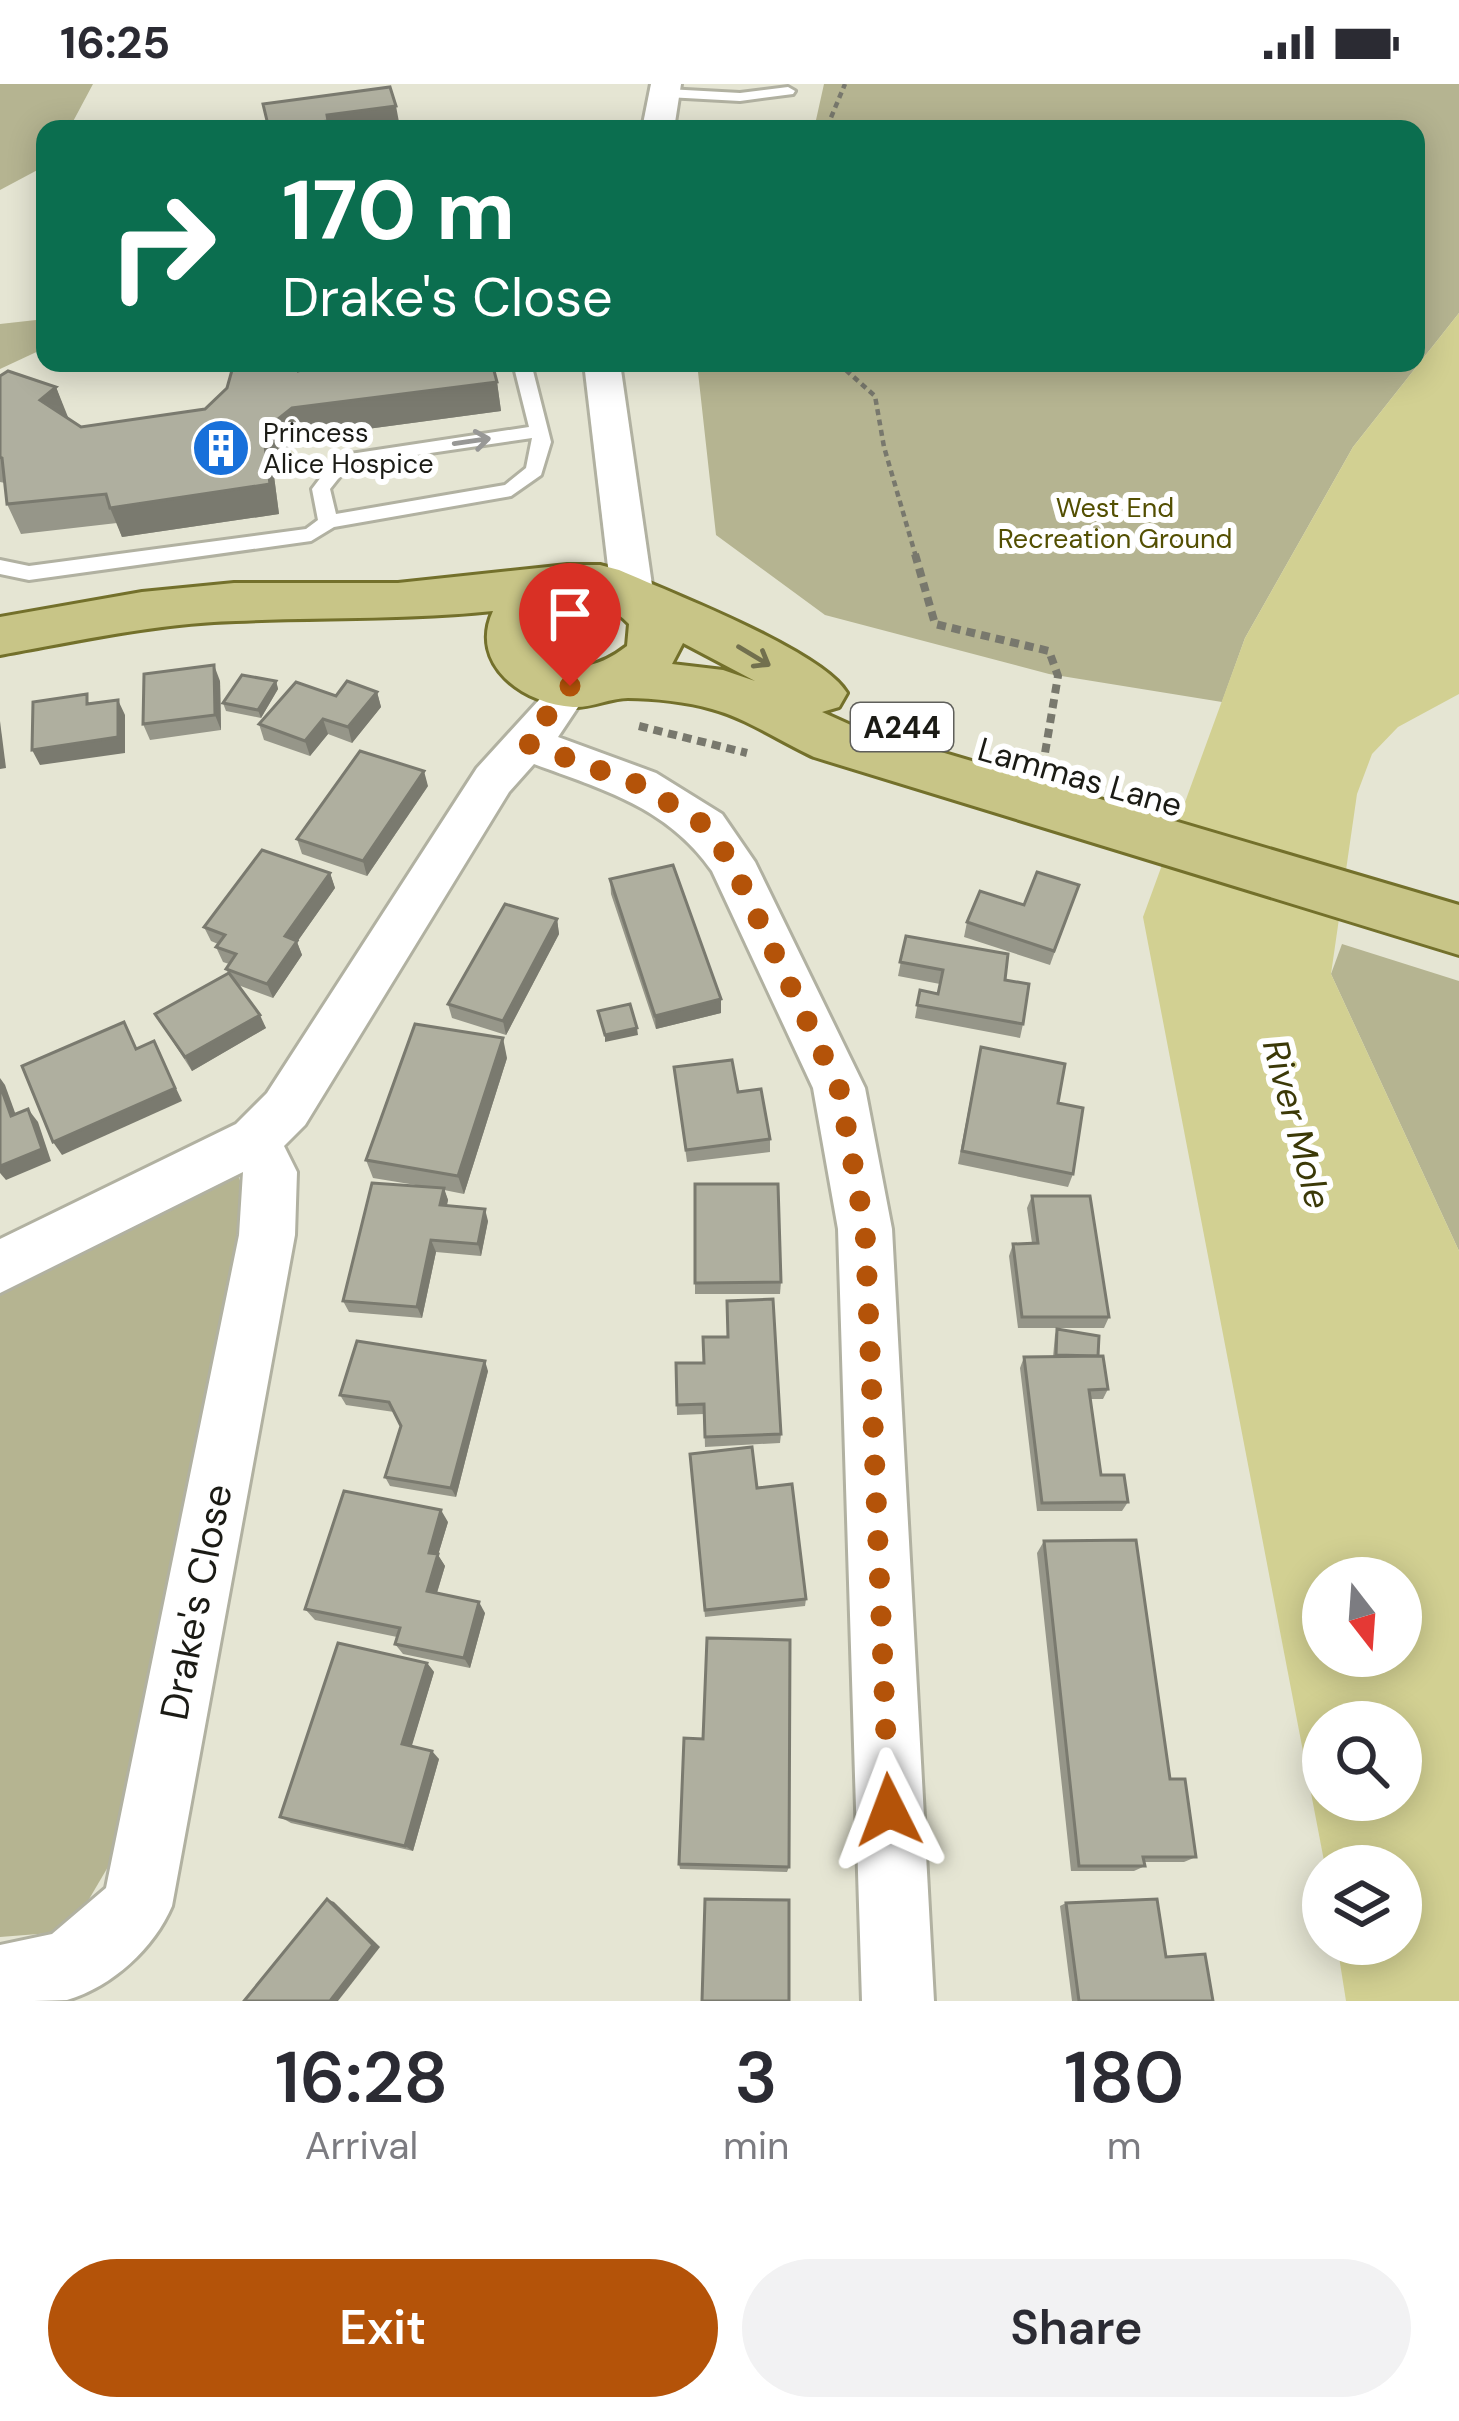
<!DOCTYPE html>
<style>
body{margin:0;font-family:"DM Sans",sans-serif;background:#f2f2f3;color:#2b2b33;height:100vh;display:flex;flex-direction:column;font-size:45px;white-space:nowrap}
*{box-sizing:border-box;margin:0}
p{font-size:39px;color:#7c7c81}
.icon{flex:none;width:66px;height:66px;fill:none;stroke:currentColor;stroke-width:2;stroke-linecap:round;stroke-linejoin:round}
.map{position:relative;height:1917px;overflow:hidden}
.panel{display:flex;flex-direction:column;background:#fff;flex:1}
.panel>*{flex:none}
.banner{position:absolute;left:36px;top:36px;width:1389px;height:252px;border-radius:24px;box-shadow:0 6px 30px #0003;background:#0b6e4f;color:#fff;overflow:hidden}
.needle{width:78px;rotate:163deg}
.fabs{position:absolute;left:1302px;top:1473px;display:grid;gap:24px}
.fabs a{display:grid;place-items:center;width:120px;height:120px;border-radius:50%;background:#fff;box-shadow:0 6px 30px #0003;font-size:60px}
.pin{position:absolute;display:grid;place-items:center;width:102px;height:102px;color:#fff;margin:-123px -51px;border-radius:50% 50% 50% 0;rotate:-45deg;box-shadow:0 0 12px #0007}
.pin .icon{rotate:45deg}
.me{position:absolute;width:132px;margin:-66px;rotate:357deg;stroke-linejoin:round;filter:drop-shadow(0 0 9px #0008)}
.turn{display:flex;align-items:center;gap:42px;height:252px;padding:0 48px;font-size:54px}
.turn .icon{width:156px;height:156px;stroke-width:2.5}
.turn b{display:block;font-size:84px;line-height:102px}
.eta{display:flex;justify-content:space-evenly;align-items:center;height:204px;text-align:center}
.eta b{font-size:72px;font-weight:600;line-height:84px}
.primary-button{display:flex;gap:24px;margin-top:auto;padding:24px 48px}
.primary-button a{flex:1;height:138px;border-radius:72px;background:#b45309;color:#fff;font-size:48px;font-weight:600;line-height:138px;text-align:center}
.primary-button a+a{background:#f2f2f3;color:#2b2b33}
.status{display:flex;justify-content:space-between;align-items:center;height:84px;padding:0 60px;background:#fff;direction:ltr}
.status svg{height:33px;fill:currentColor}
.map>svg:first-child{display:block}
.green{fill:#b5b491}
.water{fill:#d2d092;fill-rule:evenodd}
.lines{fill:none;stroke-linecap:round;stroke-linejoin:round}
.lane-casing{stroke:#b1b1a1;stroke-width:6}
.street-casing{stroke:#b1b1a1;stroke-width:6}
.primary-casing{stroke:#73702b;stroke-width:6}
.path-far1{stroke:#78786d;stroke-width:4.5;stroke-dasharray:6 4.5;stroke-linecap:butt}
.path{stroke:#78786d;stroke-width:8;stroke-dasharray:9 6;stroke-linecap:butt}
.lane{fill:#fff;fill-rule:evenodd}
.street{fill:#fff;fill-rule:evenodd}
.primary{fill:#c8c587;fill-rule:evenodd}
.wall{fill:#969689}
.shaded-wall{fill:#7a7a6f}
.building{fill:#afaf9f;stroke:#7a7a6f;stroke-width:3}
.oneway{stroke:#989896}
.oneway2{stroke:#72704e}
.route{stroke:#b45309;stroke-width:21;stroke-dasharray:0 37.8}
.labels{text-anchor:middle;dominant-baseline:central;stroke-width:12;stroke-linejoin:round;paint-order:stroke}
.far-poi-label{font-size:27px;fill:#1b1b15;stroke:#fff;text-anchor:start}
.far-park-label{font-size:27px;fill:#534f02;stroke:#fff}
.shield{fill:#fff;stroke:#5f5f5b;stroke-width:3}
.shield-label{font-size:30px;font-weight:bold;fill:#1b1b15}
.street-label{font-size:33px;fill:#1b1b15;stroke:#fff}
.water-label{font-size:36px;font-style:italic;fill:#3b3907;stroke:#fff}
.near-street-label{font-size:39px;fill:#1b1b15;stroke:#fff}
</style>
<div class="status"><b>16:25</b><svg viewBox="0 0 49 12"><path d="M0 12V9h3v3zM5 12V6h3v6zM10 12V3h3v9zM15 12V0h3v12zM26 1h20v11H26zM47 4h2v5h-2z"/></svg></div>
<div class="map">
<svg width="1459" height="1917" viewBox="0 0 1459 1917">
<rect width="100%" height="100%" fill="#e5e5d3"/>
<g class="green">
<path d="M0,0H93L69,45H45V82L0,106Z"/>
<path d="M824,0H1459V229L1353,363L1245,554L1222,618L1049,590L825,531L716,451L697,279H1416V45H814Z"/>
<path d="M45,235V264L0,285V240Z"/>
<path d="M1342,860L1459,897V1167L1331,890Z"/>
<path d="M235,1084L245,1109L125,1754L85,1822L51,1849L0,1853V1201Z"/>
</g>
<path class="water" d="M1459,229V610L1398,643L1372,670L1357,710L1331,890L1459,1167V1917H1346L1337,1860H1401V1782H1325L1143,833L1245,554L1353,363ZM1323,1494H1401V1572H1323ZM1323,1638H1401V1716H1323Z"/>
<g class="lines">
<g class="lane-casing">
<g id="lane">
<path d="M788,3L795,7L793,10L740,17L667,13L660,9L667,5L740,9Z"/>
<path d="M513,279H531L551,358L541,391L511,412L334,443L311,457L29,496L0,490V476L29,482L306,445L318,436L312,405L337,372L529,343ZM532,354L526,384L505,401L336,430L330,405L349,381Z"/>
</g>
</g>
<g class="street-casing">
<g id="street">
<path d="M651,0H681L674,45H642Z"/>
<path d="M584,279H620L653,508L647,518L632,522L617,518L611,508Z"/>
<path d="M570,586L585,591L592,602L558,653L656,689L722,730L755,778L865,1004L892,1145L934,1917H862L838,1145L813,1004L712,787C667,723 604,706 534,680L509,708L305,1041L284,1062L297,1088L295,1151L172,1822C154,1864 112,1903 67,1916C47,1917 21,1917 0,1917V1861L52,1850L106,1804L239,1151L243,1088L0,1209V1155L236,1040L267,1009L477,684L539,616L555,591Z"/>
</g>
</g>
<g class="primary-casing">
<path id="primary" d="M567,481H600L619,486C669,508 823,567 847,609L839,623L822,628L853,642L1459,821V871L814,673C781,658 746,634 712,625C688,618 653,614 628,614C610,614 592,624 573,623C524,620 468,581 493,527C407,536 323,533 236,537C157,539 78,557 0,571V533L142,508L234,499H398ZM575,517C597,517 614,524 629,540L627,562C601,582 576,590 547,571C532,546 547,520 575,517ZM683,559L755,597L723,586L672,580Z"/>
</g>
<g class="path-far1">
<path d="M827,43L845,0"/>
<path d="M813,45L815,41L827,44"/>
<path d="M838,279L875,312L884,363L916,473"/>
</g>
<g class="path">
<path d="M915,470L935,540L1049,567L1058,592L1044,675"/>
<path d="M639,642L747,669"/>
</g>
<use href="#lane" class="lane"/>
<use href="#street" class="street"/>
<use href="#primary" class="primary"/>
</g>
<g class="wall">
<path d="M234,279H318L312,283L497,298L501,327L300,354L272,377L279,430L122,453L117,439L21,450L7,420L5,399L0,398V292L56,303L67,334L81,343L205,325L227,304Z"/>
<path d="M220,597L221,646L150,656L143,640Z"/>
<path d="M276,597L278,605L261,634L226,627L223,619Z"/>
<path d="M377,608L381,623L352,659L328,650L310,672L264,656L259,640L336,612Z"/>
<path d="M428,702L367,792L302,770L297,755Z"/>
<path d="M330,789L335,804L297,858L302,871L273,914L238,901L266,944L192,987L155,930L228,889L226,885L229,880L223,878L216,863L218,860L211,857L204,843Z"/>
<path d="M610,795L721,929L656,945L611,810Z"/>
<path d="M1079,801L1050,881L964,853L967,838Z"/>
<path d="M557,835L559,850L506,951L452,934L448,920Z"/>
<path d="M906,852L1023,940L1020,954L915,934L920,906L938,910L940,900L898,892Z"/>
<path d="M507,974L464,1110L444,1106L448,1116L447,1121L488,1137L481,1172L436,1168L422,1234L349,1228L343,1217L422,1102L373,1094L366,1076Z"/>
<path d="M978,976L1073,1090L1068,1103L958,1080Z"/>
<path d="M674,983L738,1008L770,1055V1068L687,1078Z"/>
<path d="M695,1100L781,1198L780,1210H695Z"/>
<path d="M1032,1112L1109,1233L1104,1244H1018L1009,1172L1013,1160L1032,1159L1027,1124Z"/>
<path d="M1057,1245L1098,1272L1108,1305L1103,1315H1090L1101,1391L1128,1418L1122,1427H1037L1020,1284L1024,1273H1053L1055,1251Z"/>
<path d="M676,1279L781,1350L780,1359L705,1363L704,1330L677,1331Z"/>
<path d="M488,1287L456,1413L390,1402L385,1393L401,1342L394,1328L346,1321L340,1311Z"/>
<path d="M690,1370L757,1404L806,1515L805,1522L705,1533Z"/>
<path d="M448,1438L438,1471L445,1482L437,1509L485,1529L470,1584L403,1570L395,1560L397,1553L315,1536L305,1525Z"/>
<path d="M1044,1457L1170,1695L1196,1773L1184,1778H1144L1145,1782L1134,1787H1071L1037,1469Z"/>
<path d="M427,1579L434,1588L411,1663L439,1675L413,1767L291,1739L280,1733Z"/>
<path d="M703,1655L789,1783L787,1788L680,1785L679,1780Z"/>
<path d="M1066,1819L1166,1873L1213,1917H1072L1060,1822Z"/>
</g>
<g class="shaded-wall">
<path d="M396,22L399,38L346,45H304L303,40L327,31Z"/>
<path d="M287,279H318L292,297Z"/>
<path d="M497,298L501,327L300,354L272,377L279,430L122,453L110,424L263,347L292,324Z"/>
<path d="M56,303L68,333L52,346L40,316Z"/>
<path d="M214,581L220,597L221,646L215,631Z"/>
<path d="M276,597L278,605L261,634L258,626Z"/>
<path d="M377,608L381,623L352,659L348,643Z"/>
<path d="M118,616L125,631V669L40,681L32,666Z"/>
<path d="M323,635L328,650L310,672L305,657Z"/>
<path d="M0,637L6,684L0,685Z"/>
<path d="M424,687L428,702L367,792L363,777Z"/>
<path d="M330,789L335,804L297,858L302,871L273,914L267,900L285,852Z"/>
<path d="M557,835L559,850L506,951L503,937Z"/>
<path d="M721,915V929L656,945L655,932Z"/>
<path d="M260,931L266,944L192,987L185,973Z"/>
<path d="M637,944L638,951L605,958V951Z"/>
<path d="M503,954L507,974L464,1110L458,1092Z"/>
<path d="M154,957L182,1017L62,1071L53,1058Z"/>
<path d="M0,994L5,1001L21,1045L11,1032L0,1001Z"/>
<path d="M28,1025L38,1038L51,1077L6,1096L0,1089V1082Z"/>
<path d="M444,1104L448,1116L444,1133L440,1121Z"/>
<path d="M485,1125L488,1137L481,1172L478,1160Z"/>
<path d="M431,1156L436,1168L422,1234L417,1223Z"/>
<path d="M485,1277L488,1287L456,1413L451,1404Z"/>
<path d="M441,1426L448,1438L438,1471L445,1482L434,1518L427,1507L429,1469Z"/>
<path d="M479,1518L485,1529L470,1584L464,1574Z"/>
<path d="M427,1579L434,1588L410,1668L402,1660Z"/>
<path d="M432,1667L439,1675L413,1767L405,1762Z"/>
<path d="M327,1815L334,1818L380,1863L338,1917H330Z"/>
</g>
<g class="building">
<path d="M390,3L396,22L327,31L328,37L303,40L304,45H269L263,20Z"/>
<path d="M234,279H293L298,287L327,279H492L497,298L292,324L263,347L270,400L110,424L106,410L7,420L2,374L0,373V292L8,287L56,303L40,316L81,343L205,325L227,304Z"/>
<path d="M214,581L215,631L143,640L144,590Z"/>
<path d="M242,591L276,597L258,626L223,619Z"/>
<path d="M347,597L377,608L348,643L323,635L305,657L259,640L296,598L336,612Z"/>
<path d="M87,610V620L118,616V653L32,666L33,618Z"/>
<path d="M360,667L424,687L363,777L297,755Z"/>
<path d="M262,766L330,789L285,852L297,857L267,900L226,885L236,870L216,863L225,851L204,843Z"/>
<path d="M673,781L721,915L655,932L610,795Z"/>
<path d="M1037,788L1079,801L1054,867L967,838L980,807L1024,821Z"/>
<path d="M505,820L557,835L503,937L448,920Z"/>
<path d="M906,852L1008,870L1005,896L1029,900L1023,940L917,921L920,906L938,910L943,886L900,878Z"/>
<path d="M229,889L260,931L185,973L155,930Z"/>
<path d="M630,920L637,944L605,951L598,927Z"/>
<path d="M124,938L136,965L154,957L175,1004L53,1058L22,982Z"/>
<path d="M415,940L503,954L458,1092L366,1076Z"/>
<path d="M981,963L1065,980L1058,1019L1083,1024L1073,1090L962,1067Z"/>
<path d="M732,976L738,1008L761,1005L770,1055L686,1066L674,983Z"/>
<path d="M0,1001L11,1032L28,1025L42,1065L0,1082Z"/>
<path d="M372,1099L444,1104L440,1121L485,1125L478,1160L431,1156L417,1223L343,1217Z"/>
<path d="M695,1100H778L781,1198L695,1199Z"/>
<path d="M1032,1112H1090L1109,1233H1022L1013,1160L1038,1159Z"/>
<path d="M773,1215L781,1350L705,1353L704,1320L677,1321L676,1279H704L703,1253H728L727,1217Z"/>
<path d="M1057,1245L1099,1252L1098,1272L1056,1271Z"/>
<path d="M357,1257L485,1277L451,1404L385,1393L401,1342L389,1318L340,1311Z"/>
<path d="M1103,1272L1108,1305L1089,1306L1101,1391H1124L1128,1418L1042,1419L1024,1273Z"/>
<path d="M752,1363L757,1404L792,1400L806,1515L705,1526L690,1370Z"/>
<path d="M344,1407L441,1426L429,1469L438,1470L427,1507L479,1518L464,1574L395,1560L400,1544L305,1525Z"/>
<path d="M1136,1456L1170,1695H1185L1196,1773H1143L1145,1782H1079L1044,1457Z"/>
<path d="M707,1554L790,1556L789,1783L679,1780L684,1654L703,1655Z"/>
<path d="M338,1559L427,1579L402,1660L432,1667L405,1762L280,1733Z"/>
<path d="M327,1815L373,1861L330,1917H244Z"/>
<path d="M705,1815L789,1816V1917H702Z"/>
<path d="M1157,1815L1166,1873L1205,1870L1213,1917H1079L1066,1819Z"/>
</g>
<defs><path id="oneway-shaft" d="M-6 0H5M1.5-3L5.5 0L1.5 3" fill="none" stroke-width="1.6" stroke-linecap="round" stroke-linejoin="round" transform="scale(3)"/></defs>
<use class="oneway" href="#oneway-shaft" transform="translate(472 357) rotate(-8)"/>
<use class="oneway2" href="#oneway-shaft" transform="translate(754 572) rotate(31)"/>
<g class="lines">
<path class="route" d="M570,602L526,659L640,701L706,742L731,778L839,1004L865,1145L889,1726"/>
</g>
<defs>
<g id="building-disc" transform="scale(3)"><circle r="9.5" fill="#1870da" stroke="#fff"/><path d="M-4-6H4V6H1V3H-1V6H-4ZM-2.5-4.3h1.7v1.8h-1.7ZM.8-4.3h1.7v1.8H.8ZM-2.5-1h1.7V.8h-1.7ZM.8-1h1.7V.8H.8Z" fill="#fff"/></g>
</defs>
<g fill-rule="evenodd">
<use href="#building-disc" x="221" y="364"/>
</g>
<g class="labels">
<g class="far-poi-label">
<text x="263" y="348">Princess<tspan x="263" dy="31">Alice Hospice</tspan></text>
</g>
<g class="far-park-label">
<text x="1115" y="423">West End<tspan x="1115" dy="31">Recreation Ground</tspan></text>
</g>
<rect class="shield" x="851" y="619" width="102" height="48" rx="9"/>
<g class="shield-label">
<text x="902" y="643">A244</text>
</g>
<g class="street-label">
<text transform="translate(1080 693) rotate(16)">Lammas Lane</text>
</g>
<g class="water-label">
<text transform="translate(1297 1040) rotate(75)">River Mole</text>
</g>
<g class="near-street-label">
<text transform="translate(196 1518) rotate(-79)">Drake's Close</text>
</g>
</g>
</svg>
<div class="fabs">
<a><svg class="needle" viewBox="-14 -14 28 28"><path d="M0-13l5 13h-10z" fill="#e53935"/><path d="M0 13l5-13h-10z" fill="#7c7c81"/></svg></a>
<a><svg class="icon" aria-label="search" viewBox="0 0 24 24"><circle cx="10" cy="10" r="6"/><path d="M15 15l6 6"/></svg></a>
<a><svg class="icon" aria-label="layers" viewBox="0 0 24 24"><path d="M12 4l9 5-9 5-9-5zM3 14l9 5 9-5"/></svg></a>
</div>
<div class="pin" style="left:570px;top:602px;background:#d93025"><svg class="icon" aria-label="arrive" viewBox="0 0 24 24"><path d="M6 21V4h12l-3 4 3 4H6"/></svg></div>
<svg class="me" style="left:889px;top:1726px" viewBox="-20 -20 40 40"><path d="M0-17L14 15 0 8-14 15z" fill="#b45309" stroke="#fff" stroke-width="4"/></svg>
<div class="banner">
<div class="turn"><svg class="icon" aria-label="right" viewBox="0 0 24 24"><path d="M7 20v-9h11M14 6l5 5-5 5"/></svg><div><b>170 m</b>Drake's Close</div></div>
</div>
</div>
<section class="panel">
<div class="eta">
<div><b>16:28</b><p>Arrival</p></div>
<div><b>3</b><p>min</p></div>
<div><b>180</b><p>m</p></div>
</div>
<div class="primary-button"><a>Exit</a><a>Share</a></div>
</section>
